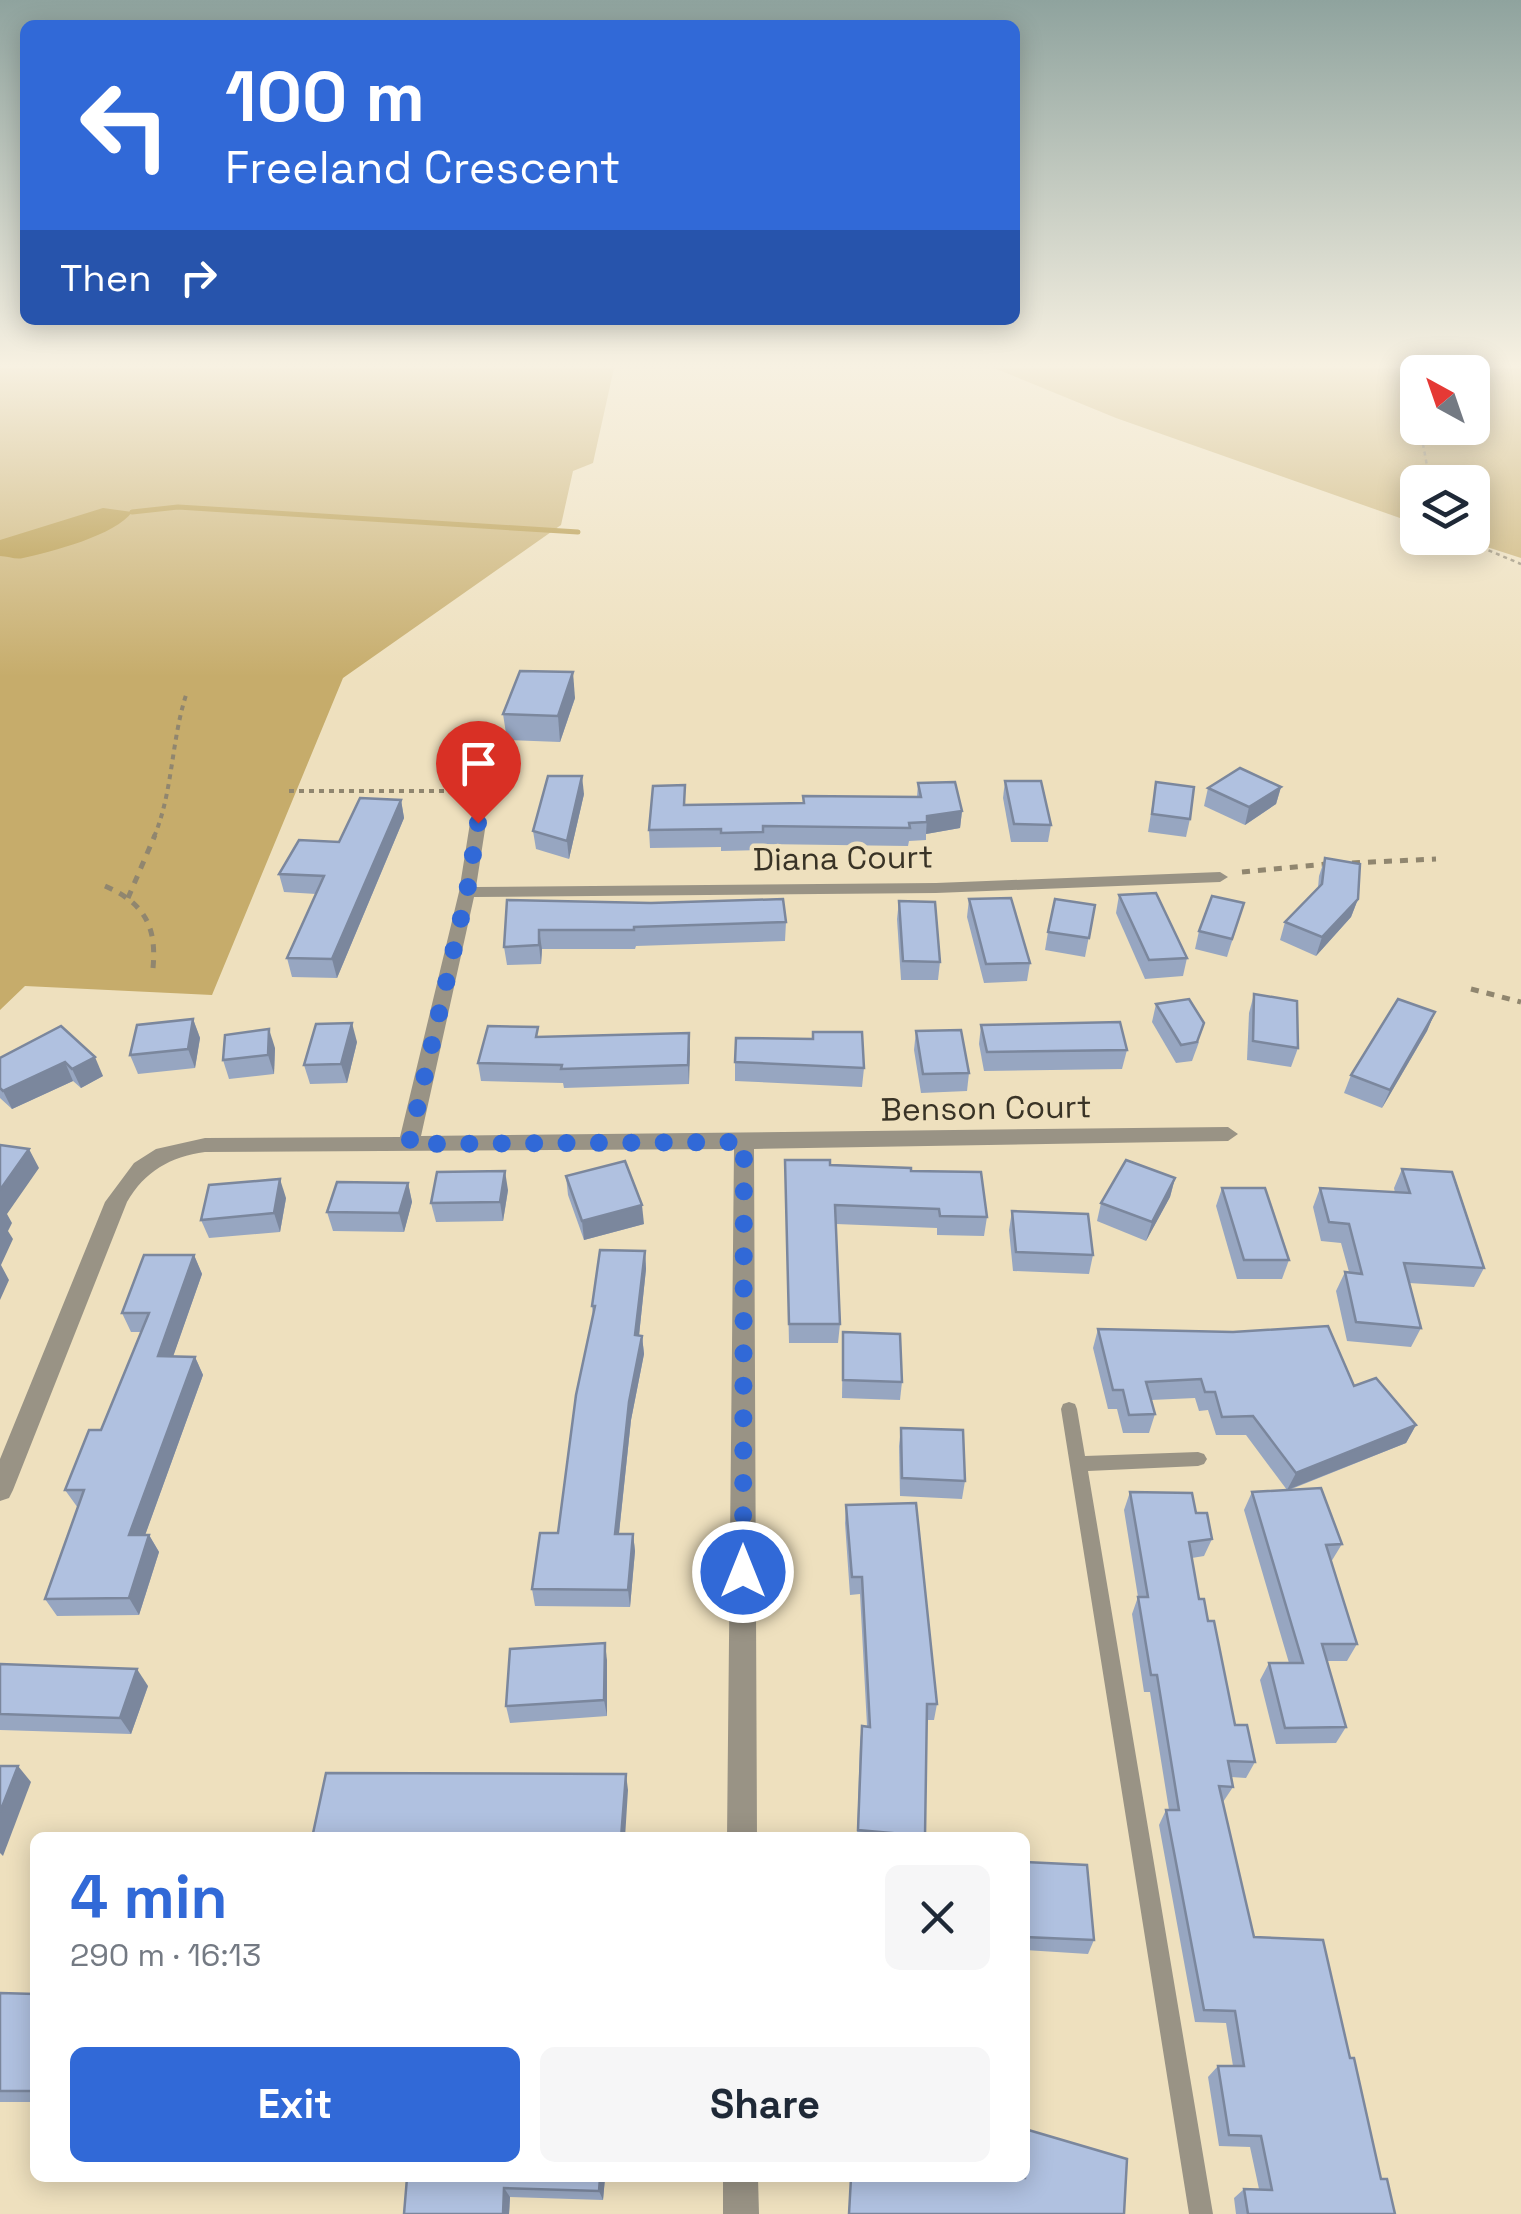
<!DOCTYPE html>
<meta charset="utf-8">
<style>
body{margin:0;font-family:"Space Grotesk",sans-serif;background:#f6f6f7;color:#1f2937;height:100vh;display:flex;flex-direction:column;font-size:38px;white-space:nowrap}
*{box-sizing:border-box;margin:0}
p{font-size:32px;color:#747a83}
.icon{flex:none;width:55px;height:55px;fill:none;stroke:currentColor;stroke-width:2;stroke-linecap:round;stroke-linejoin:round}
.map{position:relative;flex:1;overflow:hidden}
.side{position:absolute;left:30px;top:1832px;width:1000px;height:350px;display:flex;flex-direction:column;background:#fff;border-radius:15px;box-shadow:0 5px 25px #0003}
.side>*{flex:none}
.hud{position:absolute;left:20px;top:20px;width:1000px;height:305px;border-radius:15px;box-shadow:0 5px 25px #0003;background:#3169d7;color:#fff;overflow:hidden}
.needle{width:65px;rotate:320deg}
.buttons{position:absolute;left:1400px;top:355px;display:grid;gap:20px}
.buttons a{display:grid;place-items:center;width:90px;height:90px;border-radius:15px;background:#fff;box-shadow:0 5px 25px #0003;font-size:50px}
.pin{position:absolute;display:grid;place-items:center;width:85px;height:85px;color:#fff;margin:-102px -42px;border-radius:50% 50% 50% 0;rotate:-45deg;box-shadow:0 0 10px #0007}
.pin .icon{rotate:45deg}
.me{position:absolute;width:110px;margin:-55px;rotate:0deg;stroke-linejoin:round;filter:drop-shadow(0 0 8px #0008)}
.turn{display:flex;align-items:center;gap:35px;height:210px;padding:0 40px;font-size:45px}
.turn .icon{width:130px;height:130px;stroke-width:2.5}
.turn b{display:block;font-size:70px;line-height:85px}
.then{display:flex;align-items:center;height:95px;padding:0 40px;background:#0003;gap:20px;font-size:38px}
.round{display:grid;place-items:center;flex:none;width:105px;height:105px;border-radius:15px;background:#f6f6f7}
.head{display:flex;align-items:center;justify-content:space-between;height:170px;padding:0 40px}
h1{font-size:60px;font-weight:600;line-height:75px;color:#3169d7}
.primary-button{display:flex;gap:20px;margin-top:auto;padding:20px 40px}
.primary-button a{flex:1;height:115px;border-radius:15px;background:#3169d7;color:#fff;font-size:40px;font-weight:600;line-height:115px;text-align:center}
.primary-button a+a{background:#f6f6f7;color:#1f2937}
.map>svg:first-child{display:block}
.green{fill:#c6ac6b;fill-rule:evenodd}
.water{fill:#ab8a30}
.lines{fill:none;stroke-linecap:round;stroke-linejoin:round}
.stream{stroke:#ab8a30;stroke-width:5}
.path-far2{stroke:#90866f;stroke-width:2.5;stroke-dasharray:4 4;stroke-linecap:butt}
.path-far1{stroke:#90866f;stroke-width:4;stroke-dasharray:5 5;stroke-linecap:butt}
.path{stroke:#90866f;stroke-width:5;stroke-dasharray:8 8;stroke-linecap:butt}
.lane{fill:#999385;fill-rule:evenodd}
.street{fill:#999385;fill-rule:evenodd}
.wall{fill:#97a6c1}
.shaded-wall{fill:#7b879d}
.building{fill:#b0c1e0;stroke:#7b879d;stroke-width:2.5}
.route{stroke:#3169d7;stroke-width:18;stroke-dasharray:0 32.4}
.labels{text-anchor:middle;dominant-baseline:central;stroke-width:9;stroke-linejoin:round;paint-order:stroke}
.street-label{font-size:32px;fill:#393326;stroke:#eee0be}
</style>
<div class="map">
<svg width="1521" height="2214" viewBox="0 0 1521 2214">
<rect width="100%" height="100%" fill="#eee0be"/>
<g class="green">
<path d="M0,368H614L593,463L573,471L561,525L343,678L212,995L25,986L0,1010Z"/>
<path d="M994,368H1521V558L1459,538H1472V482H1418L1417,524L1116,418ZM1418,372H1472V428H1418Z"/>
</g>
<path class="water" d="M103,508L132,512C116,535 51,552 23,558C16,560 8,556 0,556V540Z"/>
<g class="lines">
<path class="stream" d="M132,512L178,507L578,532"/>
<g class="path-far2">
<path d="M1412,368L1418,419"/>
<path d="M1420,428L1430,482"/>
<path d="M1459,538L1521,564"/>
</g>
<g class="path-far1">
<path d="M289,791H449L466,797L471,807"/>
<path d="M154,837C173,792 171,742 186,695"/>
</g>
<g class="path">
<path d="M1352,863L1436,859"/>
<path d="M1242,872L1326,864"/>
<path d="M105,886C144,903 157,926 153,968"/>
<path d="M128,898L155,835"/>
<path d="M1471,989L1521,1002"/>
</g>
<path class="lane" d="M1069,1402L1075,1404L1077,1409L1085,1456L1198,1452L1204,1454L1207,1459L1204,1464L1198,1466L1088,1471L1213,2214H1189L1061,1409L1063,1404Z"/>
<g class="street">
<path d="M478,818L486,823L476,887L936,883L1220,872L1228,877L1220,882L936,893L474,897L421,1136L1228,1127L1238,1134L1228,1141L754,1149L757,1838H727L734,1149L205,1152C170,1157 145,1171 127,1202L13,1490L9,1498L0,1501V1459L105,1202L134,1163L156,1149L205,1138L400,1137L459,892L470,823Z"/>
<path d="M723,2178H758L759,2214H723Z"/>
</g>
</g>
<g class="wall">
<path d="M575,698L560,742L507,740L503,714Z"/>
<path d="M1005,781L1051,825L1048,842H1011L1003,798Z"/>
<path d="M1156,782L1190,819L1186,837L1148,832Z"/>
<path d="M918,783L962,811L960,828L926,834V840L909,841L908,846L763,844V850L721,851V847L650,848L649,830L686,805L803,803L917,797Z"/>
<path d="M1281,787L1276,804L1245,825L1204,806L1208,788Z"/>
<path d="M584,794L569,859L536,849L533,831Z"/>
<path d="M401,800L404,818L337,978L292,977L287,958L316,894L284,892L279,874L339,842Z"/>
<path d="M1325,858L1358,899L1351,917L1316,956L1280,940L1285,922L1318,888L1319,876Z"/>
<path d="M1119,895L1187,958L1183,976L1145,979L1116,913Z"/>
<path d="M969,899L1030,963L1027,981L984,983L967,917Z"/>
<path d="M507,900L786,922L785,941L636,946L635,949H542L541,964L507,965L504,947Z"/>
<path d="M899,901L940,962L938,980H901L897,919Z"/>
<path d="M1244,903L1227,957L1195,949L1199,931Z"/>
<path d="M1095,905L1085,957L1045,950L1048,932Z"/>
<path d="M1254,994L1298,1048L1291,1067L1247,1060L1249,1013Z"/>
<path d="M1156,1004L1199,1042L1192,1061L1176,1063L1152,1022Z"/>
<path d="M1435,1012L1427,1031L1382,1108L1344,1093L1351,1075Z"/>
<path d="M193,1019L200,1038L195,1068L138,1074L130,1055Z"/>
<path d="M981,1025L1127,1050L1122,1069L984,1071L979,1044Z"/>
<path d="M61,1026L103,1076L81,1088L73,1081L12,1109L0,1098V1058Z"/>
<path d="M916,1031L969,1073L967,1091L921,1093L914,1050Z"/>
<path d="M689,1033V1084L564,1088L563,1083L481,1081L478,1063L539,1037Z"/>
<path d="M812,1039L864,1068L862,1087L735,1081V1062Z"/>
<path d="M357,1042L347,1083L310,1084L304,1065Z"/>
<path d="M275,1048L274,1074L229,1079L223,1060Z"/>
<path d="M785,1160L911,1171L987,1217L984,1236L937,1235V1228L836,1224L840,1324L838,1343H789Z"/>
<path d="M1402,1169L1484,1268L1474,1287L1409,1283L1421,1328L1411,1347L1347,1341L1336,1291L1345,1272H1349L1341,1243L1321,1241L1313,1207L1320,1188L1395,1193L1394,1188Z"/>
<path d="M566,1176L644,1224L584,1240L568,1195Z"/>
<path d="M1175,1178L1170,1197L1146,1241L1097,1221L1101,1203Z"/>
<path d="M408,1183L412,1202L404,1232L333,1231L327,1212Z"/>
<path d="M1222,1188L1289,1260L1282,1279H1237L1216,1206Z"/>
<path d="M508,1190L503,1221L436,1222L431,1203Z"/>
<path d="M286,1198L280,1232L209,1238L201,1220Z"/>
<path d="M1012,1211L1093,1255L1089,1274L1013,1271L1009,1230Z"/>
<path d="M645,1251L646,1269L639,1336H642L644,1354L631,1420L619,1534H633L635,1551L630,1607L535,1606L532,1589L558,1533L593,1315L592,1306Z"/>
<path d="M194,1255L202,1274L173,1356L195,1357L203,1375L145,1535H149L159,1552L139,1615L57,1616L45,1599L78,1508L65,1490L101,1430L141,1332H131L122,1313Z"/>
<path d="M1098,1329L1354,1386L1416,1425L1406,1443L1289,1490L1342,1544L1331,1562L1357,1644L1347,1661H1327L1346,1727L1336,1743L1276,1744L1260,1680L1269,1663H1289L1244,1510L1252,1492L1287,1490L1246,1435H1216L1208,1410L1199,1411L1195,1398L1151,1400L1155,1414L1149,1433H1123L1117,1409H1108L1093,1348Z"/>
<path d="M843,1332L902,1382L900,1400L842,1398Z"/>
<path d="M901,1428L965,1481L962,1499L900,1496L899,1446Z"/>
<path d="M1130,1492L1196,1513L1212,1539L1204,1556L1192,1558L1199,1599L1208,1621L1235,1725L1255,1762L1246,1778L1231,1777L1233,1787L1223,1802L1254,1937L1350,2058L1381,2179L1395,2214H1236L1234,2198L1244,2189H1259L1250,2147L1219,2146L1208,2077L1218,2066H1233L1226,2023L1195,2022L1159,1825L1166,1810H1169L1150,1692H1144L1132,1614L1138,1597L1124,1510Z"/>
<path d="M846,1505L937,1704L934,1720H927L925,1838H857L860,1742L862,1726H867L860,1594L850,1595L845,1523Z"/>
<path d="M607,1660V1716L510,1723L506,1706Z"/>
<path d="M0,1664L148,1686L131,1734L0,1730Z"/>
<path d="M1025,1862L1094,1940L1088,1954L1025,1950Z"/>
<path d="M0,1993L35,1994V2102H0Z"/>
<path d="M407,2178H605L603,2200L510,2197L509,2214H404Z"/>
</g>
<g class="shaded-wall">
<path d="M573,672L575,698L560,742L558,716Z"/>
<path d="M582,776L584,794L569,859L567,841Z"/>
<path d="M1281,787L1276,804L1245,825L1249,807Z"/>
<path d="M401,800L404,818L337,978L332,959Z"/>
<path d="M962,811L960,828L926,834L927,816Z"/>
<path d="M1358,899L1351,917L1316,956L1322,937Z"/>
<path d="M539,930L542,949L541,964L539,945Z"/>
<path d="M1435,1012L1427,1031L1382,1108L1390,1090Z"/>
<path d="M193,1019L200,1038L195,1068L188,1049Z"/>
<path d="M352,1023L357,1042L347,1083L341,1064Z"/>
<path d="M269,1029L275,1048L274,1074L268,1055Z"/>
<path d="M689,1033L690,1052L689,1084L688,1065Z"/>
<path d="M95,1057L103,1076L81,1088L72,1069Z"/>
<path d="M65,1062L73,1081L12,1109L3,1091Z"/>
<path d="M29,1149L39,1168L7,1214L12,1223L8,1231L13,1239L1,1265L9,1280L0,1300V1190Z"/>
<path d="M505,1171L508,1190L503,1221L500,1202Z"/>
<path d="M1175,1178L1170,1197L1146,1241L1152,1222Z"/>
<path d="M280,1179L286,1198L280,1232L274,1213Z"/>
<path d="M408,1183L412,1202L404,1232L399,1213Z"/>
<path d="M642,1205L644,1224L584,1240L582,1221Z"/>
<path d="M645,1251L646,1269L637,1354L635,1335Z"/>
<path d="M194,1255L202,1274L167,1374L158,1356Z"/>
<path d="M642,1336L644,1354L631,1420L617,1551L615,1534L629,1402Z"/>
<path d="M195,1357L203,1375L139,1552L129,1535Z"/>
<path d="M1416,1425L1406,1443L1287,1490L1296,1473Z"/>
<path d="M633,1534L635,1551L630,1607L628,1590Z"/>
<path d="M149,1535L159,1552L139,1615L129,1598Z"/>
<path d="M605,1643L607,1660V1716L604,1700Z"/>
<path d="M137,1669L148,1686L131,1734L120,1718Z"/>
<path d="M18,1766L31,1782L3,1856L0,1853V1812Z"/>
<path d="M626,1774L628,1790L625,1838H621Z"/>
<path d="M600,2178H605L603,2200L599,2191Z"/>
<path d="M504,2188L510,2197L509,2214H503Z"/>
</g>
<g class="building">
<path d="M520,671L573,672L558,716L503,714Z"/>
<path d="M1240,768L1281,787L1249,807L1208,788Z"/>
<path d="M548,776H582L567,841L533,831Z"/>
<path d="M1005,781H1041L1051,825L1014,824Z"/>
<path d="M955,782L962,811L927,816V822L909,823L910,828L763,826V832L721,833V829L649,830L653,786L685,785L684,805L804,803L803,796L921,797L918,783Z"/>
<path d="M1156,782L1194,787L1190,819L1152,814Z"/>
<path d="M360,798L401,800L332,959L287,958L324,876L279,874L299,840L339,842Z"/>
<path d="M1325,858L1360,864L1358,899L1322,937L1285,922L1322,884Z"/>
<path d="M1156,893L1187,958L1149,960L1119,895Z"/>
<path d="M1212,896L1244,903L1232,939L1199,931Z"/>
<path d="M1011,898L1030,963L986,964L969,899Z"/>
<path d="M783,899L786,922L634,927V930H539V945L504,947L507,900L651,903Z"/>
<path d="M1055,899L1095,905L1089,938L1048,932Z"/>
<path d="M899,901L935,902L940,962L903,961Z"/>
<path d="M1254,994L1297,1001L1298,1048L1253,1041Z"/>
<path d="M1189,999L1204,1023L1197,1042L1181,1045L1156,1004Z"/>
<path d="M1398,999L1435,1012L1390,1090L1351,1075Z"/>
<path d="M193,1019L188,1049L130,1055L137,1025Z"/>
<path d="M1120,1022L1127,1050L987,1052L981,1025Z"/>
<path d="M352,1023L341,1064L304,1065L316,1024Z"/>
<path d="M61,1026L95,1057L72,1069L65,1062L3,1091L0,1088V1058Z"/>
<path d="M488,1026L538,1027L536,1037L689,1033L688,1065L561,1069L562,1065L478,1063Z"/>
<path d="M269,1029L268,1055L223,1060L225,1035Z"/>
<path d="M961,1030L969,1073L923,1074L916,1031Z"/>
<path d="M813,1032H862L864,1068L735,1062L736,1038L813,1039Z"/>
<path d="M0,1145L29,1149L0,1190Z"/>
<path d="M785,1160H830V1165L911,1168V1171L981,1172L987,1217L940,1216L939,1209L835,1205L840,1324H789Z"/>
<path d="M1126,1160L1175,1178L1152,1222L1101,1203Z"/>
<path d="M625,1161L642,1205L582,1221L566,1176Z"/>
<path d="M1402,1169L1452,1172L1484,1268L1404,1263L1421,1328L1356,1322L1345,1272L1362,1274L1349,1224L1329,1222L1320,1188L1410,1193Z"/>
<path d="M505,1171L500,1202L431,1203L437,1172Z"/>
<path d="M280,1179L274,1213L201,1220L209,1185Z"/>
<path d="M337,1182L408,1183L399,1213L327,1212Z"/>
<path d="M1222,1188H1265L1289,1260H1244Z"/>
<path d="M1012,1211L1088,1214L1093,1255L1016,1252Z"/>
<path d="M600,1250L645,1251L635,1335L642,1336L629,1402L615,1534H633L628,1590L532,1589L540,1533H558L576,1395L595,1306H592Z"/>
<path d="M144,1255H194L158,1356L195,1357L129,1535H149L129,1598L45,1599L84,1490H65L89,1430H101L149,1313H122Z"/>
<path d="M1328,1326L1354,1386L1376,1378L1416,1425L1296,1473L1253,1416L1222,1417L1215,1392H1205L1201,1379L1146,1382L1155,1414L1129,1415L1123,1390H1113L1098,1329L1233,1332Z"/>
<path d="M843,1332L900,1334L902,1382L843,1380Z"/>
<path d="M901,1428L963,1430L965,1481L902,1478Z"/>
<path d="M1321,1488L1342,1544L1326,1545L1357,1644H1322L1346,1727L1285,1728L1269,1663H1303L1252,1492Z"/>
<path d="M1130,1492L1192,1493L1196,1513H1207L1212,1539L1189,1542L1199,1599H1204L1208,1621H1214L1235,1725H1247L1255,1762L1228,1761L1233,1787L1219,1786L1254,1937L1323,1940L1350,2058H1354L1381,2179H1387L1395,2214H1248L1244,2189L1272,2190L1261,2136L1229,2135L1218,2066H1244L1235,2011L1204,2010L1166,1810H1179L1157,1675H1151L1138,1597H1148Z"/>
<path d="M916,1503L937,1704H927L925,1836L858,1830L862,1726L870,1727L862,1577H852L846,1505Z"/>
<path d="M605,1643L604,1700L506,1706L510,1649Z"/>
<path d="M0,1664L137,1669L120,1718L0,1714Z"/>
<path d="M0,1766H18L0,1812Z"/>
<path d="M326,1773L626,1774L621,1838H312Z"/>
<path d="M1025,1862L1087,1865L1094,1940L1025,1937Z"/>
<path d="M0,1993L35,1994V2091H0Z"/>
<path d="M1025,2129L1127,2159L1124,2214H849L851,2178H1025Z"/>
<path d="M407,2178H600L599,2191L504,2188L503,2214H404Z"/>
</g>
<linearGradient id="sky" x2="0" y2="1"><stop stop-color="#8fa39e"/><stop offset="0.54" stop-color="#f7f1e2"/><stop offset="1" stop-color="#f7f1e2" stop-opacity="0"/></linearGradient>
<rect width="1521" height="677" fill="url(#sky)"/>
<g class="lines">
<path class="route" d="M478,823L467,892L409,1144L744,1142L743,1572"/>
</g>
<g class="labels">
<g class="street-label">
<text transform="translate(843 858) rotate(-1)">Diana Court</text>
<text transform="translate(986 1108) rotate(-1)">Benson Court</text>
</g>
</g>
</svg>
<div class="buttons">
<a><svg class="needle" viewBox="-14 -14 28 28"><path d="M0-13l5 13h-10z" fill="#e53935"/><path d="M0 13l5-13h-10z" fill="#747a83"/></svg></a>
<a><svg class="icon" aria-label="layers" viewBox="0 0 24 24"><path d="M12 4l9 5-9 5-9-5zM3 14l9 5 9-5"/></svg></a>
</div>
<div class="pin" style="left:478px;top:823px;background:#d93025"><svg class="icon" aria-label="arrive" viewBox="0 0 24 24"><path d="M6 21V4h12l-3 4 3 4H6"/></svg></div>
<svg class="me" style="left:743px;top:1572px" viewBox="-20 -20 40 40"><circle r="17" fill="#3169d7" stroke="#fff" stroke-width="3"/><path d="M0-11L8 9 0 5-8 9z" fill="#fff"/></svg>
<div class="hud">
<div class="turn"><svg class="icon" aria-label="left" viewBox="0 0 24 24"><path d="M17 20v-9H6M10 6l-5 5 5 5"/></svg><div><b>100 m</b>Freeland Crescent</div></div>
<div class="then">Then<svg class="icon" aria-label="right" viewBox="0 0 24 24"><path d="M7 20v-9h11M14 6l5 5-5 5"/></svg></div>
</div>
<section class="side">
<div class="head"><div><h1>4 min</h1><p>290 m · 16:13</p></div><a class="round"><svg class="icon" aria-label="close" viewBox="0 0 24 24"><path d="M6 6l12 12M18 6L6 18"/></svg></a></div>
<div class="primary-button"><a>Exit</a><a>Share</a></div>
</section>
</div>
